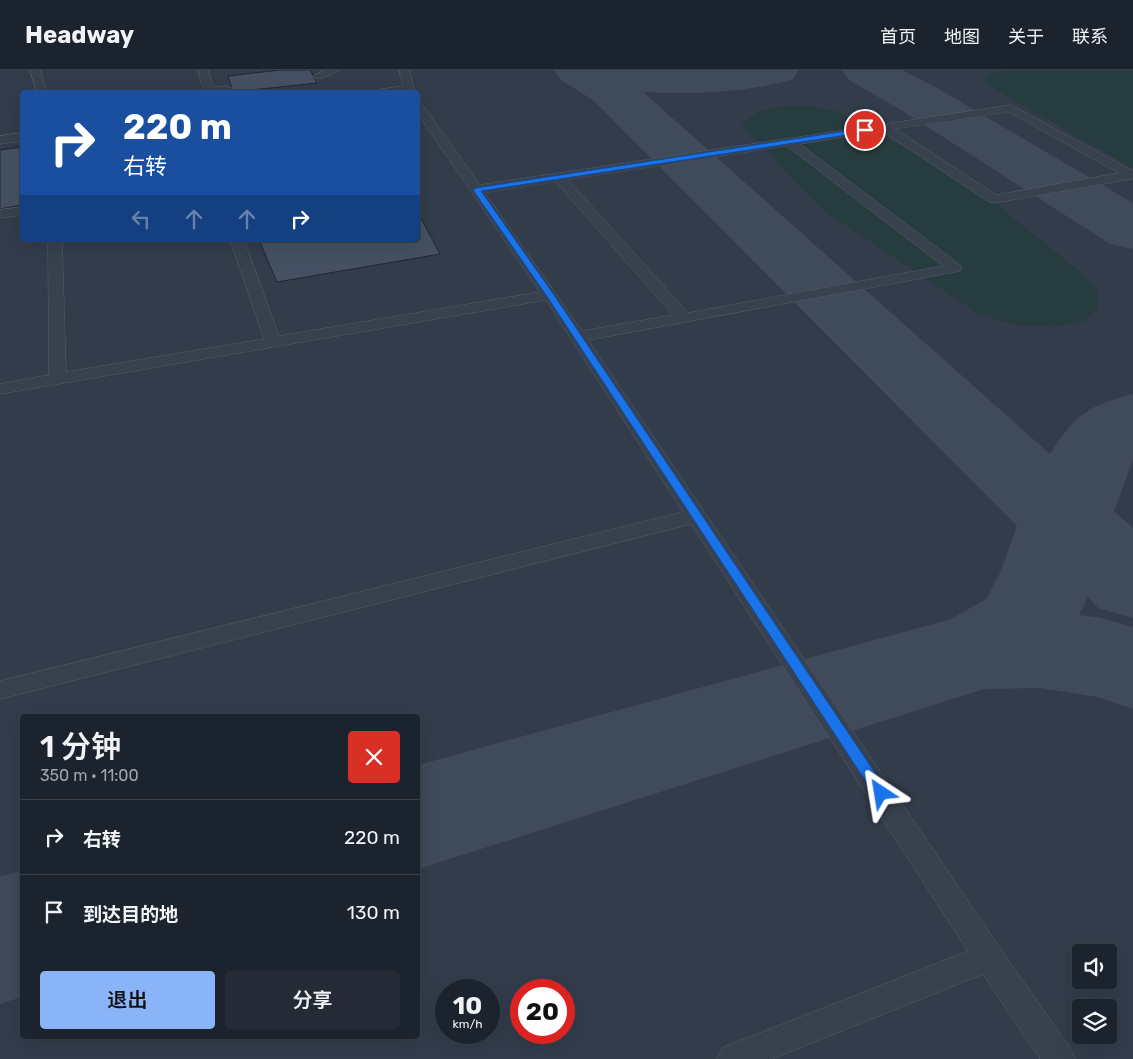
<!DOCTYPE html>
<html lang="zh">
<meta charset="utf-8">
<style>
body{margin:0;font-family:Rubik,"Noto Sans SC",sans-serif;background:#242b36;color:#f1f3f6;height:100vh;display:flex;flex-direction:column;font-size:19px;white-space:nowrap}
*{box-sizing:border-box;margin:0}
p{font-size:16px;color:#a0a4aa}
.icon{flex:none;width:28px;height:28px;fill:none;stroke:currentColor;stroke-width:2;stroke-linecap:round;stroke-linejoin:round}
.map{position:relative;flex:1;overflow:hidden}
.panel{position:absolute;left:20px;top:644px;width:400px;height:325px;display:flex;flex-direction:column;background:#1b232e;border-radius:5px;box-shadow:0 5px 20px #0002,0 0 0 1px #39404a}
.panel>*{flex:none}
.guide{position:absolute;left:20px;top:20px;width:400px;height:152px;border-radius:5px;box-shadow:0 5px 20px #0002,0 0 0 1px #39404a;background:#1a4fa0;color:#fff;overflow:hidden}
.buttons{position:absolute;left:1072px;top:874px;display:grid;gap:10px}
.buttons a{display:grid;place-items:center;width:45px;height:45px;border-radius:5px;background:#1b232e;box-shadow:0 5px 20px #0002,0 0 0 1px #39404a;font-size:25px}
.speed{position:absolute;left:435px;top:909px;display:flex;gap:10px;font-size:25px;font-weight:700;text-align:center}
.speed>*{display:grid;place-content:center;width:65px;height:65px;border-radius:50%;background:#1b232e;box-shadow:0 5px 20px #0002,0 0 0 1px #39404a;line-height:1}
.speed small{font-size:12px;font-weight:400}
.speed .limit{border:8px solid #d22;background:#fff;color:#111}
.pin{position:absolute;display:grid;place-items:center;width:42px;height:42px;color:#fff;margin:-21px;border:2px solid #fff;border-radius:50%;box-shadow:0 1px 5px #0007}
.me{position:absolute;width:55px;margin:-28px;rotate:327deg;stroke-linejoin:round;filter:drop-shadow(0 0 4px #0008)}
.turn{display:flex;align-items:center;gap:18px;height:105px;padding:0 20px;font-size:22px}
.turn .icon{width:65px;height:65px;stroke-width:2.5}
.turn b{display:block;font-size:35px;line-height:42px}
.lanes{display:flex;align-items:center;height:48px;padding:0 20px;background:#0003;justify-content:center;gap:25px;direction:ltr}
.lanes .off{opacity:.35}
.round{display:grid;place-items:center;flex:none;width:52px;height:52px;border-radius:5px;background:#242b36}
.overview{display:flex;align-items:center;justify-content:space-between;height:85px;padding:0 20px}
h1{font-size:30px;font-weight:600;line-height:38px}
.cta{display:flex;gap:10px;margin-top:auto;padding:10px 20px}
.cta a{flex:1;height:58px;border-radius:5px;background:#8ab4f8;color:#111;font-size:20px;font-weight:600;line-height:58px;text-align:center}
.cta a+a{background:#242b36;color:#f1f3f6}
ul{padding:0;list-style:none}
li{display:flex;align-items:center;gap:15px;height:75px;padding:0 20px;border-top:1px solid #39404a}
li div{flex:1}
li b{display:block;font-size:19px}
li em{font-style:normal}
header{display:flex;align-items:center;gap:30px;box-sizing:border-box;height:70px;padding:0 25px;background:#1b232e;border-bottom:1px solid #39404a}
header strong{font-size:24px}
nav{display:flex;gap:28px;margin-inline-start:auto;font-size:18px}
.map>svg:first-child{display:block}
.airport{fill:#323c4b;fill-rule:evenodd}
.green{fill:#263c3f}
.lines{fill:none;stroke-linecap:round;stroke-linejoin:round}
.taxiway{fill:#3f4a5a;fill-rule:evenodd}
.building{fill:#455162;stroke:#1f2835}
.service-casing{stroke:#565f6c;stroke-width:1}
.service{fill:#38414e;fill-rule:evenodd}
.route{fill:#1a73e8;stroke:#114b97}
</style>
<header>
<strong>Headway</strong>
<nav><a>首页</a><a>地图</a><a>关于</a><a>联系</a></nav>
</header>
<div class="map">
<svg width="1133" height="989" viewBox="0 0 1133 989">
<rect width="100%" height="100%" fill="#242f3e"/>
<path class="airport" d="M0,0H1133V989H0ZM22,22H418V170H22ZM22,646H418V966H22ZM1081,882H1109V910H1081ZM446,920H489V962H446ZM521,920H564V962H521ZM1081,938H1109V965H1081Z"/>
<g class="green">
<path d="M1004,0H1133V98L994,19L985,11L989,5Z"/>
<path d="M788,36L816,37L839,42L972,114L1086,207L1098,223V238L1084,251L1055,257L1017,255L979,244L823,140L742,55C754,39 769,39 788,36Z"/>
</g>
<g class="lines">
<g class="taxiway">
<path d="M554,0H799L792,10C744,22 692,25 643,22L1050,384C1074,345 1089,335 1133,324V390L1114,441L1133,458V548L1098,538L1088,527L1079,545L1101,548L1133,557V639L1097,627L1040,618L984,619L418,799V695L951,549L986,529L1000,503L1017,456L594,31L561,10Z"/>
<path d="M842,0H902L937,18L1133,133V179L1110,174L901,40L849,10Z"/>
<path d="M22,801V927L0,934V806Z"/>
</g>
</g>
<g class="building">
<path d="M280,0H310L317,13L233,22L228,6Z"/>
<path d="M22,77V135L0,139V80Z"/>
<path d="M418,143L440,184L277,212L259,170H418Z"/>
</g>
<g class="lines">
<g class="service-casing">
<g id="service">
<path d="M30,0H40L47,22H37Z"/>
<path d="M198,0H208L213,17L227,16L233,19L225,22H197L198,20L203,19Z"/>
<path d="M325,0H339L323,8H315L314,6Z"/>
<path d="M399,0H409L415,22H374L375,20L403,16Z"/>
<path d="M418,33L422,34L480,115L1011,35L1133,101V108L1131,109L994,133L989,132L882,61L800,74L960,195L962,198L960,201L588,270L999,877L1070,978L1075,989H1040L983,904L772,989H717L722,978L968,881L691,454L0,629V611L683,442L546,230L0,324V314L49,305L48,170H62L66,302L264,269L230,170H244L279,266L540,222L418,44ZM1009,42L1119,103L996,125L895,59ZM787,76L943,196L688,243L568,110ZM556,112L673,245L582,261L485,123Z"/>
<path d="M22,63V71L0,74V66Z"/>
<path d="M22,137V145L0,148V140Z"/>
</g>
</g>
<use href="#service" class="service"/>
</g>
<path class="route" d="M865,58L867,59V62L481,121L554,225L886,719L888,723L886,727L881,729L876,727L546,225L473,120L476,118Z"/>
</svg>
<div class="buttons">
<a><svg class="icon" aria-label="sound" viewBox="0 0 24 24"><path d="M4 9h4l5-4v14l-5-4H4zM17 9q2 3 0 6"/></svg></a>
<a><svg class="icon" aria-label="layers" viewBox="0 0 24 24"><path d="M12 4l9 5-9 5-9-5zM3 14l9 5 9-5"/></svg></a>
</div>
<div class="speed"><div>10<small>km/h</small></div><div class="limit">20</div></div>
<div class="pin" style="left:865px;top:60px;background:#d93025"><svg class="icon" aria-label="arrive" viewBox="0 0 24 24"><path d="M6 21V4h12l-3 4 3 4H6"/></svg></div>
<svg class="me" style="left:881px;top:723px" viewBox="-20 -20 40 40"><path d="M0-17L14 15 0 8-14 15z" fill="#1a73e8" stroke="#fff" stroke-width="4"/></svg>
<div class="guide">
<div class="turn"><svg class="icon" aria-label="right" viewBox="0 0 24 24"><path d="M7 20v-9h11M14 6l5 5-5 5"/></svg><div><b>220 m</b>右转</div></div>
<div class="lanes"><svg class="icon off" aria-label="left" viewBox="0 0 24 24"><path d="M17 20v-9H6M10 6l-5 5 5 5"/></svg><svg class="icon off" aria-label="ahead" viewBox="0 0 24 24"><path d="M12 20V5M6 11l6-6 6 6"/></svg><svg class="icon off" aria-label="ahead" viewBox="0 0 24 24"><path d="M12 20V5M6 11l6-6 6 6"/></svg><svg class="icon" aria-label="right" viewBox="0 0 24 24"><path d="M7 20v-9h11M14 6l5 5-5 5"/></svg></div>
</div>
<section class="panel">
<div class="overview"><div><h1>1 分钟</h1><p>350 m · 11:00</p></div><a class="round" style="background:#d93025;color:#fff"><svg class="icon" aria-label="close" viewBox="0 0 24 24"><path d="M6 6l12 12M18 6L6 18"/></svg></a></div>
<ul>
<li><svg class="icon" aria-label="right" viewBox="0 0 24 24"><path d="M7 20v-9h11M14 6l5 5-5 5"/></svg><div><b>右转</b></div><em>220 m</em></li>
<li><svg class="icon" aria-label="arrive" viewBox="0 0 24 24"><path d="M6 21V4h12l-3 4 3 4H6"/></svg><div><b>到达目的地</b></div><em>130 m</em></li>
</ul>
<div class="cta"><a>退出</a><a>分享</a></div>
</section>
</div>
